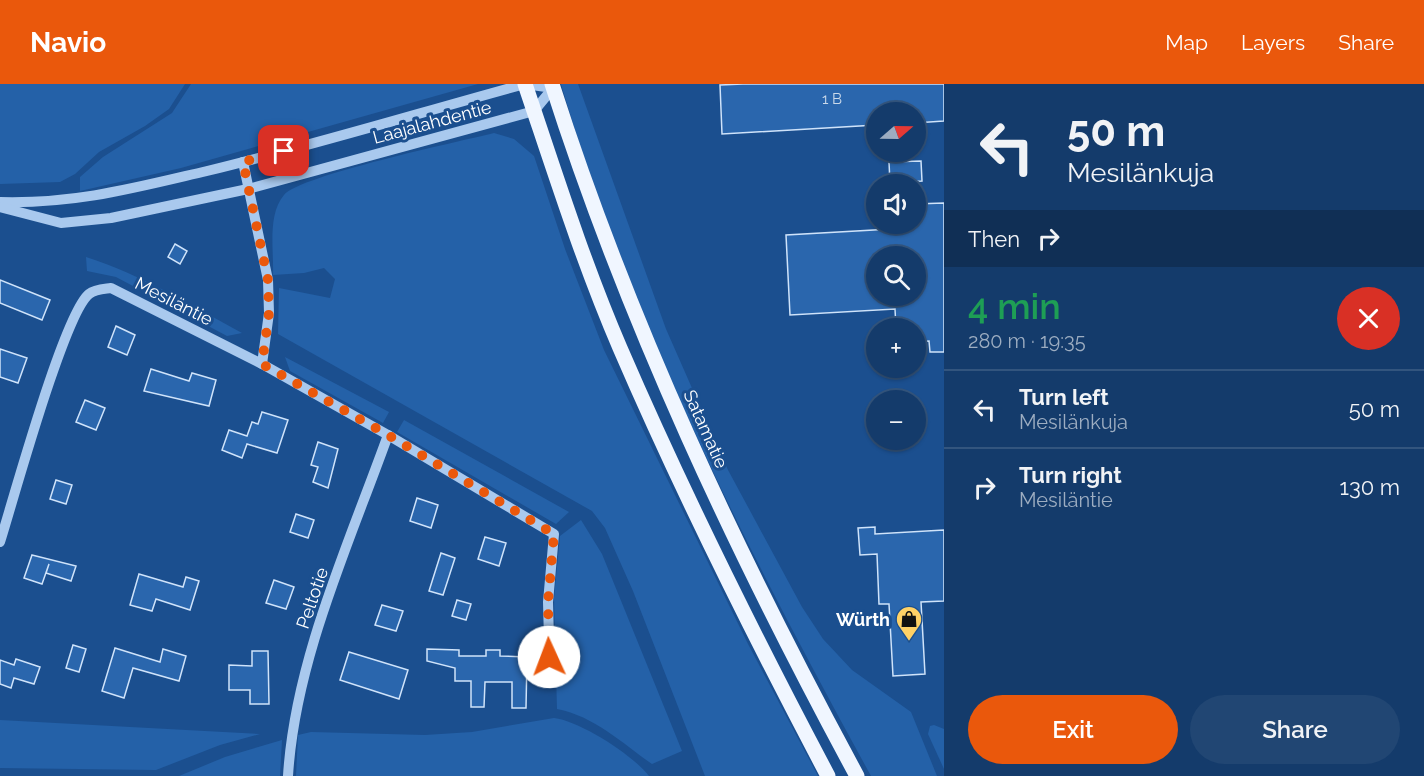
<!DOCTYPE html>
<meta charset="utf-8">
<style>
body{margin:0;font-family:Raleway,sans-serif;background:#214673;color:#f1f3f6;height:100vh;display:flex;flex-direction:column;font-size:22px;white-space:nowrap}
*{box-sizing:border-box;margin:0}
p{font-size:20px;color:#9dadc1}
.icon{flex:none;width:33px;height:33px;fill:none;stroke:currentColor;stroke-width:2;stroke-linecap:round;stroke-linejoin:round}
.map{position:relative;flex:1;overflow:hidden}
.side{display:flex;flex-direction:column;background:#143b6b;width:480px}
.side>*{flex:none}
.hud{background:#143b6b;color:#f1f3f6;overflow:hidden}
.needle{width:39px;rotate:70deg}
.controls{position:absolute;left:866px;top:18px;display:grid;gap:12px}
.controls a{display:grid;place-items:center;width:60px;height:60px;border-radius:50%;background:#143b6b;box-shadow:0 2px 4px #0004,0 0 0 2px #33557e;font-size:30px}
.pin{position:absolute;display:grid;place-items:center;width:51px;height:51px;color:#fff;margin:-26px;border-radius:12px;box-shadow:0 3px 9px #0006}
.me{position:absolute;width:66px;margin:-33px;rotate:358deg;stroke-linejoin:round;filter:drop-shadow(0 0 4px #0008)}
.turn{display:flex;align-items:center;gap:21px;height:126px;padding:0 24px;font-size:27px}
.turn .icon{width:78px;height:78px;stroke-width:2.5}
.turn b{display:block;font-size:42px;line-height:51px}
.then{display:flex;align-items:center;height:57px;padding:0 24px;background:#0003;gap:12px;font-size:22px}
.round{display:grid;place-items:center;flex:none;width:63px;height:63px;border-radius:32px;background:#214673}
.overview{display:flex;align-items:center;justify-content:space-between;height:102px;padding:0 24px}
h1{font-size:36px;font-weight:600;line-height:45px;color:#1e9e55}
.primary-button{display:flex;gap:12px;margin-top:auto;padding:12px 24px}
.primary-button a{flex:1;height:69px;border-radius:36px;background:#ea580c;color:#fff;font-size:24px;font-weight:600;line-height:69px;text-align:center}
.primary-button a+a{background:#214673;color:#f1f3f6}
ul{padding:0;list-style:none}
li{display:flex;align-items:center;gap:18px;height:78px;padding:0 24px;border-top:2px solid #33557e}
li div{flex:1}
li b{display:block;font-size:22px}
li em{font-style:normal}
header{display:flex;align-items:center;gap:36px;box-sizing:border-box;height:84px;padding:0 30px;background:#ea580c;color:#fff}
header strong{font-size:28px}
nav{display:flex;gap:33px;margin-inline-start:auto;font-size:21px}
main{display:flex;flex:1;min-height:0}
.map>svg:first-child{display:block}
.green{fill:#2461a8}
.building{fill:#2a66ad;stroke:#cfe3fa;stroke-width:1.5;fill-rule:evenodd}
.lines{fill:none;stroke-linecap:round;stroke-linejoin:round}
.minor{stroke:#a9c9ee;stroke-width:10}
.major{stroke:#f0f6ff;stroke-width:15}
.route{stroke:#ea580c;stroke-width:10;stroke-dasharray:0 18}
.labels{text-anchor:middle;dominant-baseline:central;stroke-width:6;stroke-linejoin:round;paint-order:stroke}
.number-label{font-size:15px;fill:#cad9ea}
.street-label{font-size:18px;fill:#fff;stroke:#1b4f8f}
.poi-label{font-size:18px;font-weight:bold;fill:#fff;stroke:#1b4f8f;text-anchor:end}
</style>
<header>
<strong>Navio</strong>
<nav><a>Map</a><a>Layers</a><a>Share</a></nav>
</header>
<main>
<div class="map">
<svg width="944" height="692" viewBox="0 0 944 692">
<rect width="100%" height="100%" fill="#1b4f8f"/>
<g class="green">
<path d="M0,0H185L169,25L145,42L99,68L75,90L60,98L0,100Z"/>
<path d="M191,0H478L181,84L80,107V93L103,73L172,29Z"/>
<path d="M561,0H578L666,245L728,386L802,523L823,555L852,586L911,628L937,692H871C750,471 632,243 561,0Z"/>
<path d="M494,49L514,55L534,72L565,165L604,266L748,560L818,692H705L633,507L605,444L592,427L278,250L279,204L330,214L335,195L324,184L304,189L273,191C274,167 267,131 284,111C301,91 458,58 494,49Z"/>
<path d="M86,173C142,191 191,221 242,249L227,252L116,193L87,187Z"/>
<path d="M285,273L389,328L383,339L290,287Z"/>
<path d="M404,336L569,428L556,440L397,348Z"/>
<path d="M581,436L602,470L682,667L652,680C622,659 594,632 557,625L554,514L560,452Z"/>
<path d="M554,634C580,637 633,671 649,692H296L298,651L311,648L425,651L472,648Z"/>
<path d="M0,636L260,650L220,661L156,686L0,684Z"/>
<path d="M934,641L944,645V685L928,650L930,642Z"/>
<path d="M282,656L280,692H179L225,673Z"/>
</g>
<g class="building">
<path d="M743,0H944V37L915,39V28H876V41L722,50L720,1Z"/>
<path d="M921,77L922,97L890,99L889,78Z"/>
<path d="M944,119V268H930L929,257L915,258V244H896L895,225L790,231L786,151L891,145V140H915V120ZM876,172H915V212H876Z"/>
<path d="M175,160L187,167L180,180L168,173Z"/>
<path d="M0,196L50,216L42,236L0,219Z"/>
<path d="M116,242L135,251L127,271L108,263Z"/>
<path d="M0,265L27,274L18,299L0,293Z"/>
<path d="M151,285L189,297L192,289L216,296L209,322L144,307Z"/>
<path d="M85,316L105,324L96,346L76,338Z"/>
<path d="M262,328L288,336L277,369L247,360L242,374L222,366L229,346L247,352L252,338L258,340Z"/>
<path d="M318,358L338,365L328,404L313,398L318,383L311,381Z"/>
<path d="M56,396L72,401L66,420L50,415Z"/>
<path d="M417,414L438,421L431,444L410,437Z"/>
<path d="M296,430L314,436L308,454L290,448Z"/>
<path d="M875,443V450L944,446V517L921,518L925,590L893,592L889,520H879L877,470L860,471L858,444Z"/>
<path d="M485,453L506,459L499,482L478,475Z"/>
<path d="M441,469L455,474L443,511L429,507Z"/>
<path d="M32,471L76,482L71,497L46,489L49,480L42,500L24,494Z"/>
<path d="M139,490L183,503L186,493L199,497L190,526L156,515L152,527L130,521Z"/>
<path d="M274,496L294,503L286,525L266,519Z"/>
<path d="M457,516L471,520L466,536L452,532Z"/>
<path d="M382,521L403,527L396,547L375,541Z"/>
<path d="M73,561L86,565L79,588L66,584Z"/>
<path d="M115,564L160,578L163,565L186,572L179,597L133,584L124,614L102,607Z"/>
<path d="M427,565L459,566V572H486V566H500V572L527,573L526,624H512V598H485L484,623H471V597H455V584L427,577Z"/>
<path d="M252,567H268L269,620H250V606H229V581L252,582Z"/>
<path d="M349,568L408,586L399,615L340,596Z"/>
<path d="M16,575L40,583L34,600L14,594L11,604L0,600V576L14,581Z"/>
</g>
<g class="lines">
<g class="minor">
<path d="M243,78L268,196L269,229L262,280"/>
<path d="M0,118C76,120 134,104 207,87C314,61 419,29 525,0L553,4"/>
<path d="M0,123L61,139L111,134L248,105L534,27L553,4"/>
<path d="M0,458C13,417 64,230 89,210C95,205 104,205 111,204L262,280L388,351L554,450L548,518L550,594"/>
<path d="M288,692C295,576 349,460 388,351"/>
</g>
<g class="major">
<path d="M525,0C555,89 583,178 620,264C683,410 754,552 828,692"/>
<path d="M552,0C629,241 737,470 857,692"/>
</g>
</g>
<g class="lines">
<path class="route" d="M284,67L243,78L268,196L269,229L262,280L388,351L554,450L548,518L549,573"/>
</g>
<defs>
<g id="shop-pin" transform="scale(1.35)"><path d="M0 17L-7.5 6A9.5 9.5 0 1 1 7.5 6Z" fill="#ffd166" stroke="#1b4f8f"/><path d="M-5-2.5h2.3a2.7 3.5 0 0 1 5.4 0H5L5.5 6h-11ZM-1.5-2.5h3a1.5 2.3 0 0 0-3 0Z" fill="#111"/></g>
</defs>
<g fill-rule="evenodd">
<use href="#shop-pin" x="909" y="535"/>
</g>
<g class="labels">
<g class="number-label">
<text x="832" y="15">1 B</text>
</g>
<g class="street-label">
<text transform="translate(432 38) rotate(-15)">Laajalahdentie</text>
<text transform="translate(174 217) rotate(27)">Mesiläntie</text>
<text transform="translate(706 345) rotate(66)">Satamatie</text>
<text transform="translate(312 514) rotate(-71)">Peltotie</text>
</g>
<g class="poi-label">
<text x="890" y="535">Würth</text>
</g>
</g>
</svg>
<div class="controls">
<a><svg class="needle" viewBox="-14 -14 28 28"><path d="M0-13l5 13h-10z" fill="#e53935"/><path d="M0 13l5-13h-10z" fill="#9dadc1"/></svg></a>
<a><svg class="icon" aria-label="sound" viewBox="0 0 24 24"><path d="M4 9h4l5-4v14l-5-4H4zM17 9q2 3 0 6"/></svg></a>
<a><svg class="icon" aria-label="search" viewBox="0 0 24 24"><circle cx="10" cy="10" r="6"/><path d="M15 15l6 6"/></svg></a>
<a>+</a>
<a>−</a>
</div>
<div class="pin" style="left:284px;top:67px;background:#d93025"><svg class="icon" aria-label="arrive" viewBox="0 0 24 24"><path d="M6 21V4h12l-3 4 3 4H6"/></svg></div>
<svg class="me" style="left:549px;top:573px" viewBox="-20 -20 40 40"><circle r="19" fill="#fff"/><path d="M0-13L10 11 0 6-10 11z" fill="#ea580c"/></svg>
</div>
<section class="side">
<div class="hud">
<div class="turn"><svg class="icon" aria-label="left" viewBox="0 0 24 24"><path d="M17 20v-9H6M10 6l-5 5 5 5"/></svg><div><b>50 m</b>Mesilänkuja</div></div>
<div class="then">Then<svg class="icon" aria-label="right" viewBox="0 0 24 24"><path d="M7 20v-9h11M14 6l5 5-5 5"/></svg></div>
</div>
<div class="overview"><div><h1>4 min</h1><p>280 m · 19:35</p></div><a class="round" style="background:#d93025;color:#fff"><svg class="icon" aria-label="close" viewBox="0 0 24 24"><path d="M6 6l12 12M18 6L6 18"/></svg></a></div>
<ul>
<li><svg class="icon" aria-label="left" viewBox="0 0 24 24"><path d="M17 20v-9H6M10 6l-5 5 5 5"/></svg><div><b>Turn left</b><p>Mesilänkuja</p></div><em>50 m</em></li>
<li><svg class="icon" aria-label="right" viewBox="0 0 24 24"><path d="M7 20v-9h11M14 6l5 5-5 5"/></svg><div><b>Turn right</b><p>Mesiläntie</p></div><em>130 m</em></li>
</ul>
<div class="primary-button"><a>Exit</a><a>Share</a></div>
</section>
</main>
